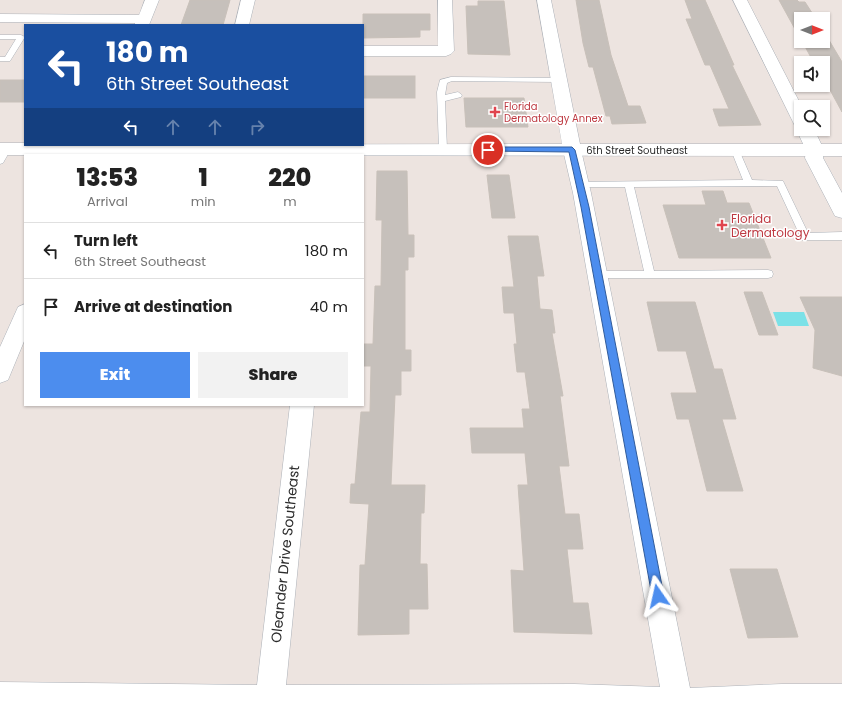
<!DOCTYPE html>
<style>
body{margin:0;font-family:Poppins,sans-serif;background:#f2f2f2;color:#222;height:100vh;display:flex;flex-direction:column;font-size:15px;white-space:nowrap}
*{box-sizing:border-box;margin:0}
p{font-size:13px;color:#767676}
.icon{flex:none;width:22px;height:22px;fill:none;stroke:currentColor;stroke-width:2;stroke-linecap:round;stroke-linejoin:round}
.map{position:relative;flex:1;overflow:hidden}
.details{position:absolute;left:24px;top:154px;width:340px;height:252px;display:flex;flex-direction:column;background:#fff;border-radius:0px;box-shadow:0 1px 3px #0004}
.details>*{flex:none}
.banner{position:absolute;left:24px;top:24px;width:340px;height:122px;border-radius:0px;box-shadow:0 1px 3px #0004;background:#1a4fa0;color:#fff;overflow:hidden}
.needle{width:26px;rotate:90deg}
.fabs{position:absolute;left:794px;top:12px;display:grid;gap:8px}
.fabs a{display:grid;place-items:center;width:36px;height:36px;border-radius:0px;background:#fff;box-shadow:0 1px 3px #0004;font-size:20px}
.pin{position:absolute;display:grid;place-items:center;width:34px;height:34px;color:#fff;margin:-17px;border:2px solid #fff;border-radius:50%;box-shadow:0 1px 4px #0007}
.me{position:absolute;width:44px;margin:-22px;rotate:349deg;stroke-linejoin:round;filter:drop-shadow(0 0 3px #0008)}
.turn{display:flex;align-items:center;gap:14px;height:84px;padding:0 16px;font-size:18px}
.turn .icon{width:52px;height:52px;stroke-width:2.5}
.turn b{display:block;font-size:28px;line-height:34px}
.lanes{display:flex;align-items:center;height:38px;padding:0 16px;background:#0003;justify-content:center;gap:20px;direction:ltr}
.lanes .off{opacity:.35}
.eta{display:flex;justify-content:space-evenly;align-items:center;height:68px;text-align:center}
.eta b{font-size:24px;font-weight:800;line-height:28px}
.primary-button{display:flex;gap:8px;margin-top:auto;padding:8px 16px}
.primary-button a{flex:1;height:46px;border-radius:0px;background:#4c8dee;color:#fff;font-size:16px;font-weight:800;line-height:46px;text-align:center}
.primary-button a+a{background:#f2f2f2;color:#222}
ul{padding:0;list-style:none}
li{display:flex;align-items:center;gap:12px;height:56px;padding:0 16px;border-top:1px solid #e0e0e0}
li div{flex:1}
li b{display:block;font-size:15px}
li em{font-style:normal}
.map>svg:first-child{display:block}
.water{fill:#7be1e7}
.building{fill:#c6c0bb;stroke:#c8c0b9}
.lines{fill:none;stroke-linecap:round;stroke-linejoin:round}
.service-casing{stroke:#acb1b8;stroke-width:1}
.minor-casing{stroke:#acb1b8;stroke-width:1}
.tertiary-casing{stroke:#acb1b8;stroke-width:1}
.service{fill:#fff;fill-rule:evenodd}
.minor{fill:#fff;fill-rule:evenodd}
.tertiary{fill:#fff;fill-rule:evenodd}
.route{fill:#4c8dee;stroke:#315c9b}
.health-dot{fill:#e0444e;stroke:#fff;stroke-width:1.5}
.labels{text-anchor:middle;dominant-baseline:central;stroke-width:3;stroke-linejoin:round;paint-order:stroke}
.far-health-label{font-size:10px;fill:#be3a42;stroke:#fff;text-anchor:start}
.far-street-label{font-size:10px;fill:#2c2c2c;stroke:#fff}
.health-label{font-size:12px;fill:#be3a42;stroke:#fff;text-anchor:start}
.near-street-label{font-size:14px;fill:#2c2c2c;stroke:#fff}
</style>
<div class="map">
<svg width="842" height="703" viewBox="0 0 842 703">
<rect width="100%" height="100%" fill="#ede4e0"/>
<path class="water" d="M773,312H804L809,326H778Z"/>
<g class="building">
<path d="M190,0H230L223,25H181Z"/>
<path d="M576,0H599L611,55L628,106H640L646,123L612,124L610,116H606L593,67H589L583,43Z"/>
<path d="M685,0H705L734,65H732L761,125L719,126L713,109H729L710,65H705L686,19H692Z"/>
<path d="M779,0H797L799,2H805L816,19H801V40Z"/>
<path d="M478,1H504L510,55L468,54L466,6H478Z"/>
<path d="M363,14H430V30H420V37L363,38Z"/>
<path d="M823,30L842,62V112L823,77V63H814L802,41H823Z"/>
<rect x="363" y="76" width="52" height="22"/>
<rect x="0" y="80" width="25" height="22"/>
<path d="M464,98H524L528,127H466Z"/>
<path d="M377,171H407L408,235H414V257H408V270H405V350H411V371H401V395H395L391,485H425L424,513H421L420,564H427L428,609H409V634L358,635L360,565H365L369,504L350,503L351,484H355L361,412H370L371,366H363V344H373L375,286H381L382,220H376Z"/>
<path d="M487,175H509L515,218H492Z"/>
<path d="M702,191H723L727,203H749L771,258H679L663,205H706Z"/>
<path d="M508,236H538L544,276H537L540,309L552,310L555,333H552L563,396H560L569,466H559L565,514H579L583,549H567L573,603H588L592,634L514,632L511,570L524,571L518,485H528L525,453H472L470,428H524L522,409H530L525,372H517L514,344H517L514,313H504L502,287H514Z"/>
<path d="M744,292H762L778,335H759Z"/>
<path d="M800,297H842V376L813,368L815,330Z"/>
<path d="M647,302H695L714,369H722L736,419H722L743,491H707L689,419H677L671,393H697L686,351H658Z"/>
<path d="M730,569H777L798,637L748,638Z"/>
</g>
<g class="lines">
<g class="service-casing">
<g id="service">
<path d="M0,35H21L25,37L10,61H0V57H5L16,39H0Z"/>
<path d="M451,77L559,78L563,80L559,82L452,81L447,83L445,95L458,92L462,95L461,97L445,101L447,149L443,152L439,149L437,92L440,80Z"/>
<path d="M7,146L11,149L3,163L0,164V153L4,147Z"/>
<path d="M735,147L739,150L752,180L783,181L808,233L842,232V240H802L777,186L634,187L654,271L768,270L772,271L773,274L772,277L768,278H594L593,275L594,272L598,271H644L625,187H580L577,186L575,184L577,182L743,180L731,150Z"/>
</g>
</g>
<g class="minor-casing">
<g id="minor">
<path d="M145,0H159L149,25H135V23L0,22V14L139,15Z"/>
<path d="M241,0H255L249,25H235Z"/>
<path d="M438,0H452L454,51L451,54L446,56H363V46H438Z"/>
<path d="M733,0H747L802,107L801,129H814L824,150L823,158L842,193V218L835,216L805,158L806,150L796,129L798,127L795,126L793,122Z"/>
<path d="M572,144L578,146L581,150L591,193L690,688L782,684H842V703H0V682L257,685L290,405H314L286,685L574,684L660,687L573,193L563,150L566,146Z"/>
<path d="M25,304V339L8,380L0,383V347L18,307Z"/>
</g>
</g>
<g class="tertiary-casing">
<path id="tertiary" d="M537,0H551L580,144H842V156L0,155V143H25V145L562,144Z"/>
</g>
<use href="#service" class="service"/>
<use href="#minor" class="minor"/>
<use href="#tertiary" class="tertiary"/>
</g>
<path class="route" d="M488,147H572L575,150L589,207L664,596L662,600L658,602L654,600L652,596L581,207L569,152L485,151V148Z"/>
<g class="health-dot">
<path d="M493 106h4v4h4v4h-4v4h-4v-4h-4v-4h4z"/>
<path d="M720 219h4v4h4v4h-4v4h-4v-4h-4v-4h4z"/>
</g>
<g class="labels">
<g class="far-health-label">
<text x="504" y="106">Florida<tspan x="504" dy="12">Dermatology Annex</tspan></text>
</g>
<g class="far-street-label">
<text x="637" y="150">6th Street Southeast</text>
</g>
<g class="health-label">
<text x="731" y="218">Florida<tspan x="731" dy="14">Dermatology</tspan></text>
</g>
<g class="near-street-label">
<text transform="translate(285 554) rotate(-84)">Oleander Drive Southeast</text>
</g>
</g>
</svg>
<div class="fabs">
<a><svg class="needle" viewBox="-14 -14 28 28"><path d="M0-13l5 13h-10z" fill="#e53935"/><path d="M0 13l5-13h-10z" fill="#767676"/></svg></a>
<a><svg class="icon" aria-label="sound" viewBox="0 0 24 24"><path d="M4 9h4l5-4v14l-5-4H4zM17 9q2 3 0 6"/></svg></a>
<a><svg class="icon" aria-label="search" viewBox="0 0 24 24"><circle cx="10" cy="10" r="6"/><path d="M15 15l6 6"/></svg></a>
</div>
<div class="pin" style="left:488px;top:150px;background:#d93025"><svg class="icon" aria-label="arrive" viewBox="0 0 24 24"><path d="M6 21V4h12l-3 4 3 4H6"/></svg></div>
<svg class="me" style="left:658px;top:596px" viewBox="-20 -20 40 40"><path d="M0-17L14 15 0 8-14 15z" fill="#4c8dee" stroke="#fff" stroke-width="4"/></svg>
<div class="banner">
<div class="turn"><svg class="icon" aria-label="left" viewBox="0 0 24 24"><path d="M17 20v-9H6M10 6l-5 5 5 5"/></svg><div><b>180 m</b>6th Street Southeast</div></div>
<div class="lanes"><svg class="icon" aria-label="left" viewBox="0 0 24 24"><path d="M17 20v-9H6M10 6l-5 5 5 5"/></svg><svg class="icon off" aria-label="ahead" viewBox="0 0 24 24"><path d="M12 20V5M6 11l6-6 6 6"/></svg><svg class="icon off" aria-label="ahead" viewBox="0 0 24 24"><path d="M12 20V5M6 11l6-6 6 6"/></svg><svg class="icon off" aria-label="right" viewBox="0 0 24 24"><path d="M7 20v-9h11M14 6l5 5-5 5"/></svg></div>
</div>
<section class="details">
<div class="eta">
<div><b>13:53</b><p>Arrival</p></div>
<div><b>1</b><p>min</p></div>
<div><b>220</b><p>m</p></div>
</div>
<ul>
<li><svg class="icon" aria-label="left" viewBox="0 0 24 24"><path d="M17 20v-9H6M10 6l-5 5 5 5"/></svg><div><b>Turn left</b><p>6th Street Southeast</p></div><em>180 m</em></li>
<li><svg class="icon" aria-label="arrive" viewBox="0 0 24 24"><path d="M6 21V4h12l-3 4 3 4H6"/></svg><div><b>Arrive at destination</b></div><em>40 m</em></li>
</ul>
<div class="primary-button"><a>Exit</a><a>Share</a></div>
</section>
</div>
